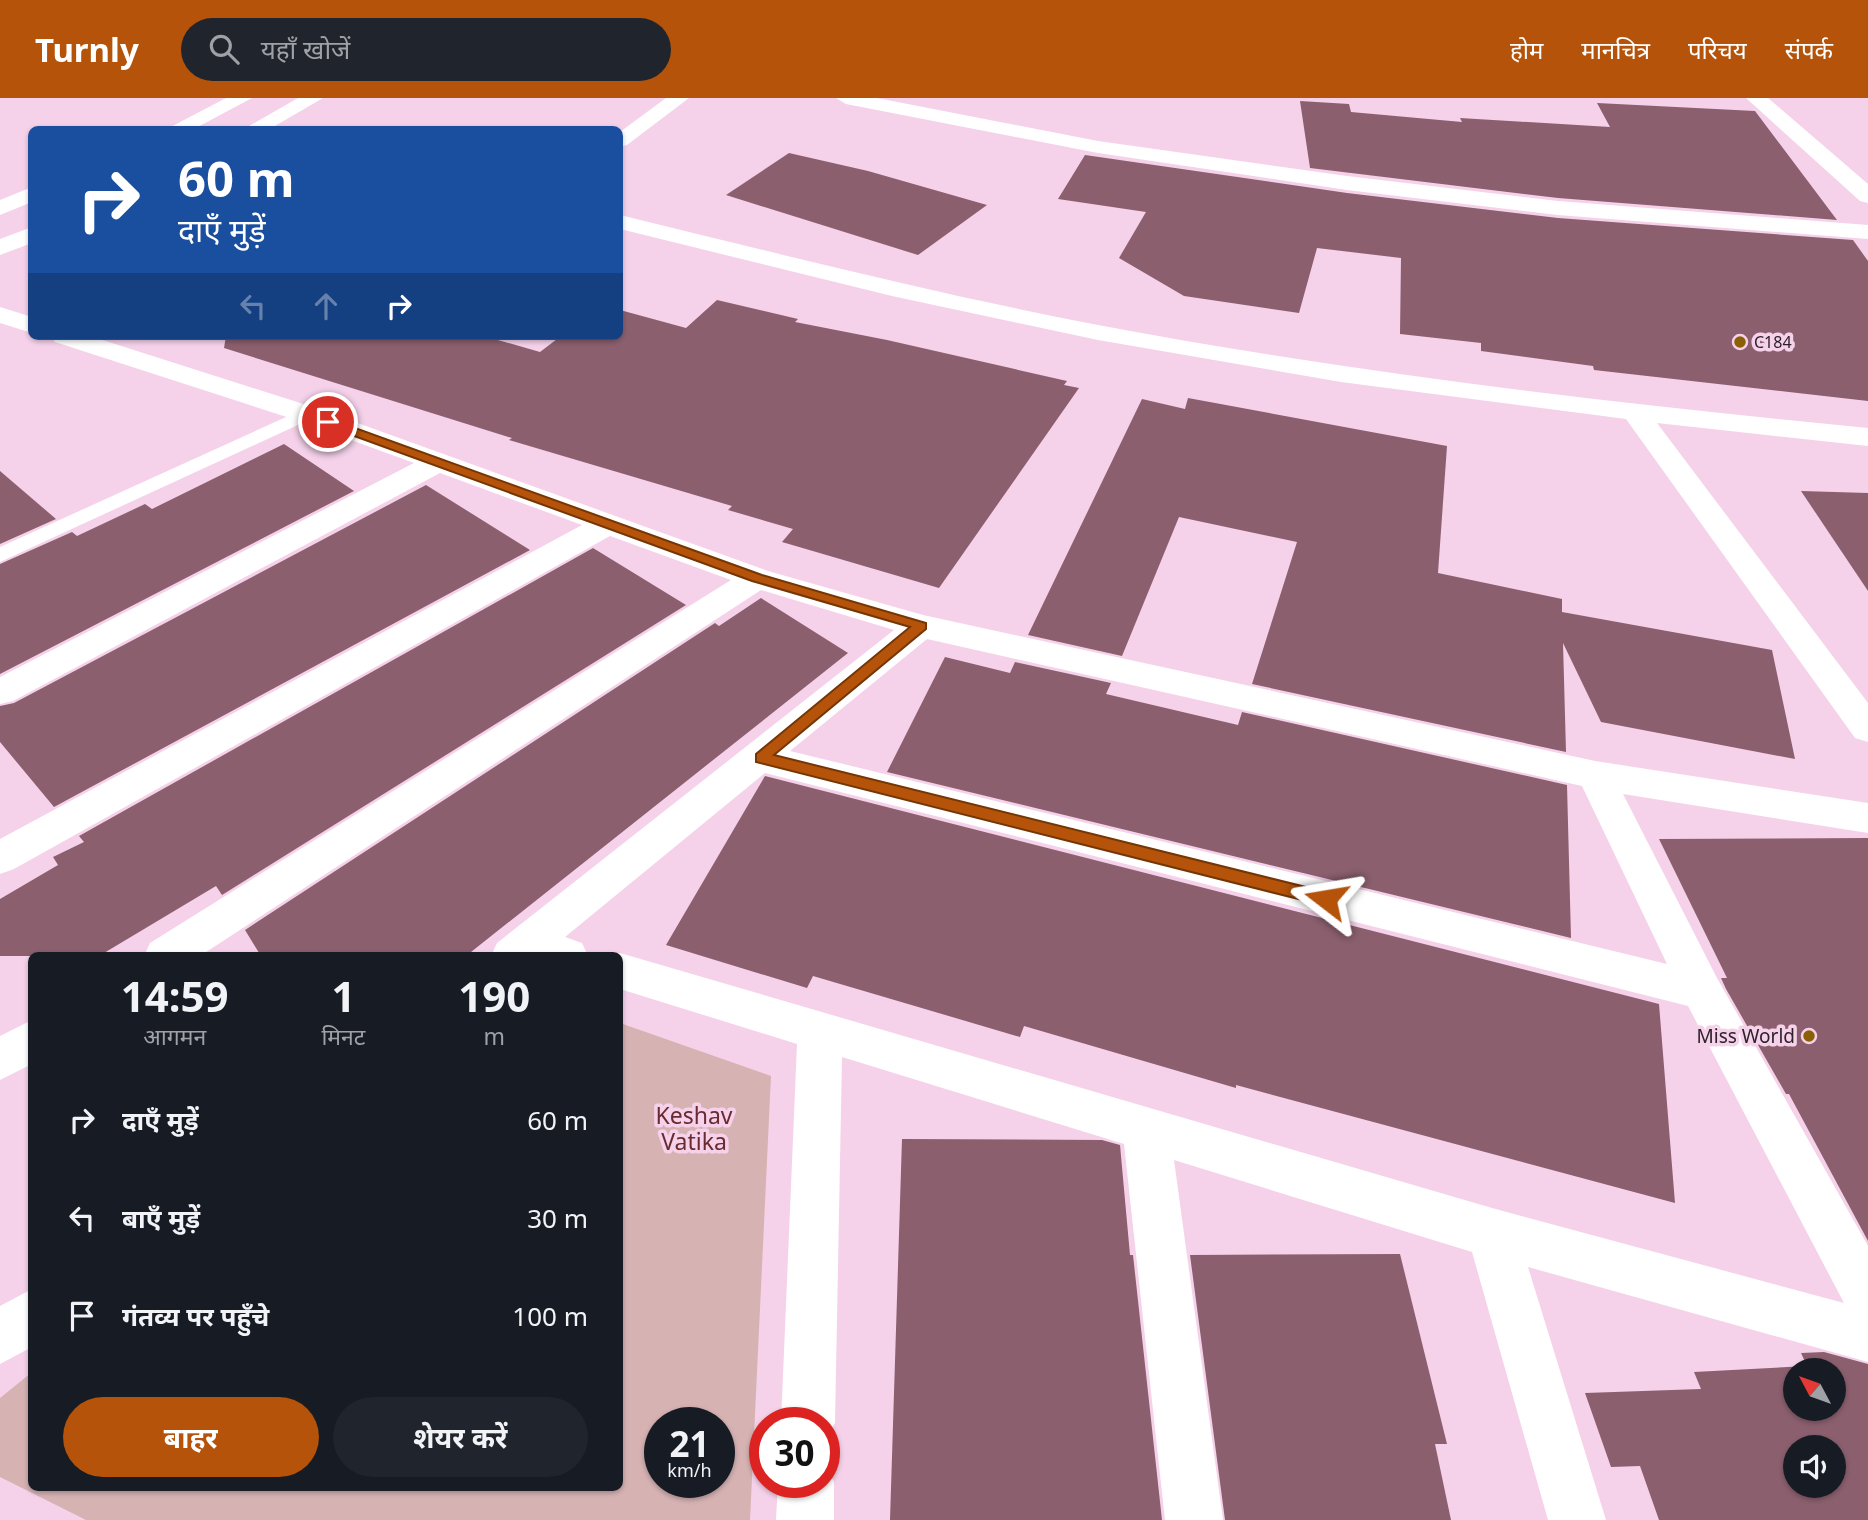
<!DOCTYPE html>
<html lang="hi">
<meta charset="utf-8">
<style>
body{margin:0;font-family:"Noto Sans","Noto Sans Devanagari",sans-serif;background:#20242c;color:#f1f3f6;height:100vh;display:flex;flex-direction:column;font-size:26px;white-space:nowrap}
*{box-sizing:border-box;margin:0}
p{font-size:23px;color:#9ea1a6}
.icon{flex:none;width:38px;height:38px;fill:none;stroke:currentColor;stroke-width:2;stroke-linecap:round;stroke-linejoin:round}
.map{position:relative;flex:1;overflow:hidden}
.details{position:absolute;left:28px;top:854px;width:595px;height:539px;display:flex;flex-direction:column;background:#171b24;border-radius:10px;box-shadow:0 2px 5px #0004}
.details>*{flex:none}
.top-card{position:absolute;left:28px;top:28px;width:595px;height:214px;border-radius:10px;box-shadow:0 2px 5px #0004;background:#1a4fa0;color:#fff;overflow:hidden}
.needle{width:46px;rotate:311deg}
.tools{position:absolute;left:1783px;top:1260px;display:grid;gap:14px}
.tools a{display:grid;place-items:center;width:63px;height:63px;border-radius:50%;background:#171b24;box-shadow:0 2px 5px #0004;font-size:35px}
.speed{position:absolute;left:644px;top:1309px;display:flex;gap:14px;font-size:35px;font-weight:700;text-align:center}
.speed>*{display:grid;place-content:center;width:91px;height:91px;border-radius:50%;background:#171b24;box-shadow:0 2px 5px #0004;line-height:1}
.speed small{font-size:18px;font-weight:400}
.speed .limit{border:10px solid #d22;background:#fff;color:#111}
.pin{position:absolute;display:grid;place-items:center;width:60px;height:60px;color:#fff;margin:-30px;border:4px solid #fff;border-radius:50%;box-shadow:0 2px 7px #0007}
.me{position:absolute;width:77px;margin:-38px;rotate:284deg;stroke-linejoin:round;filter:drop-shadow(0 0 5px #0008)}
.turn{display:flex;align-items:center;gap:24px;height:147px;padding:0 35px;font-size:32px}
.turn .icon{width:91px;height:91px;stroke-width:2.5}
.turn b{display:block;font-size:49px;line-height:60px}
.lanes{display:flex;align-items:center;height:66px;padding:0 35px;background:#0003;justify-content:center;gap:35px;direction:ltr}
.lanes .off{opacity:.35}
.eta{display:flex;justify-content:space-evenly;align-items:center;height:119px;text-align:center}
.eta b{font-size:42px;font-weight:700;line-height:49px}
.button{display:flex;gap:14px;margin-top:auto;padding:14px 35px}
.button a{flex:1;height:80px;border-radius:42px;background:#b45309;color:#fff;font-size:28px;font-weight:700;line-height:80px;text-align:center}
.button a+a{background:#20242c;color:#f1f3f6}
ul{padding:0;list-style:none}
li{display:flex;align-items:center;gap:21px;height:98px;padding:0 35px}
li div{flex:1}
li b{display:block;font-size:26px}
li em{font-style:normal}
header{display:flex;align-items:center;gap:42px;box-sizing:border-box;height:98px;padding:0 35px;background:#b45309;color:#fff}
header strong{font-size:33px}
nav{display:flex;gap:38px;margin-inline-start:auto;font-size:24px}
.search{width:490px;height:63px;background:#20242c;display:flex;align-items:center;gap:18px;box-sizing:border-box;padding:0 24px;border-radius:38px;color:#9ea1a6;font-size:26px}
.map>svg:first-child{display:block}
.green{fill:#d6b2b3;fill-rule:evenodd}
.building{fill:#8b5f6e;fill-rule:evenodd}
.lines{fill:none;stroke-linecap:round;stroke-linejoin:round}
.lane{fill:#fff;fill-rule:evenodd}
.street{fill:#fff;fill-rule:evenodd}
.secondary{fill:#fff;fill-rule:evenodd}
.route{fill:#b45309;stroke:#753606;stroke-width:2}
.poi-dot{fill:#8b5f03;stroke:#f5d2ea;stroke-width:2.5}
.labels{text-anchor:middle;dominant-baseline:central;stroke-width:7;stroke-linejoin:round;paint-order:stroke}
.far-poi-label{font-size:16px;fill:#2d212a;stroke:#f5d2ea;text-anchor:start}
.poi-label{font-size:19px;fill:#2d212a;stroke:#f5d2ea;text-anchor:end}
.near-park-label{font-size:23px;fill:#6a2b30;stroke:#f5d2ea}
</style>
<header>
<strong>Turnly</strong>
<div class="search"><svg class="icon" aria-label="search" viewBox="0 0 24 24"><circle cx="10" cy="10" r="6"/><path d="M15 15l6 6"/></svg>यहाँ खोजें</div>
<nav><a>होम</a><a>मानचित्र</a><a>परिचय</a><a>संपर्क</a></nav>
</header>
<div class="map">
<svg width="1868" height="1422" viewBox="0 0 1868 1422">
<rect width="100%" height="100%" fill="#f5d2ea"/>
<path class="green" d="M620,925L771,978L750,1422H86L0,1379V1300L31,1275L32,1390H620ZM660,1325H719V1384H660Z"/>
<g class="building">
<path d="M1300,3L1349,6L1351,14L1462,24L1460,20L1610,29L1597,5L1755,13L1837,122L1558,100L1310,70Z"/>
<path d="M789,55L868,73L987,107L918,157L726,97Z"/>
<path d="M1085,57L1347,95L1558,120L1853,142L1868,163V303L1594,272L1593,268L1481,253V245L1400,236L1401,160L1317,150L1299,215L1184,198L1119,160L1146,114L1058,101Z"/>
<path d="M717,202L798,221L795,224L887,242L1067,283L1064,287L1079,290L939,490L782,444L793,431L728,412L732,408L509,342L512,340L224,250L226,238H484L540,254L561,238H620V212L686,230Z"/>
<path d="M1188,300L1447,348L1438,475L1562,501V514L1772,552L1795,661L1601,624L1563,545L1566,654L1252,586L1297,444L1179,419L1122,558L1028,537L1142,301L1185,311Z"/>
<path d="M284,346L354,393L0,576V466L72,434L77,438L145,406L152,411Z"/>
<path d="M0,373L56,421L0,446Z"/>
<path d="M426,387L530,452L54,709L0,644V608L14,605Z"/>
<path d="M1801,393L1868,395V493Z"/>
<path d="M593,450L686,507L222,797L216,788L99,858H0V801L58,767L53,759L84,744L79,738Z"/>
<path d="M761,500L848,555L466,858H261L245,832L715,525L719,528Z"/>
<path d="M945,559L1010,575L1015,564L1111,585L1106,596L1238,627L1242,614L1567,687L1571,840L887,674Z"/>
<path d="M765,678L1659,906L1675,1105L1236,987V990L1024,928L1020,939L813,878L807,890L666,847Z"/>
<path d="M1868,740V1143L1789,996H1786L1726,891L1721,880H1727L1659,741Z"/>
<path d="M902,1041L1102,1042L1120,1047L1130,1157H1133L1162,1422H890Z"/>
<path d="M1400,1156L1447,1346H1435L1451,1422H1225L1190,1157Z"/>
<path d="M1824,1254L1868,1266V1422H1659L1640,1368L1611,1369L1585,1295L1701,1291L1694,1274L1807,1268L1801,1255ZM1796,1272H1834V1311H1796ZM1796,1349H1834V1388H1796Z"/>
</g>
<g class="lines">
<path class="lane" d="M306,310L313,312L316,316L313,320L0,464V449Z"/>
<g class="street">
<path d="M666,0H689L627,47L620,49V34Z"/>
<path d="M836,0H877L1098,43L1347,78L1558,103L1868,127V141L1558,117L1347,92L1098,55L846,6Z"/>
<path d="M1746,0H1768L1868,86V105L1860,103Z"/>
<path d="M620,117C779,156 937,196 1098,227C1353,275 1610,305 1868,330V348L1657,325L1868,605V644L1855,640L1626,321L1341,284L1098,242L892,198L620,131Z"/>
<path d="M0,209L32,219V235L0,225Z"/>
<path d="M51,238H90L316,310L768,473L923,517L1595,663L1868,705V735L1623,696L1717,880L1868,1148V1264L1528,1169L1606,1422H1548L1472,1154L1174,1062L1223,1422H1165L1124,1046L842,959L835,1325L824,1346V1325H781L797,946L620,891V858H612L620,855L1492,1110L1844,1205L1688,908L765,675L565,839L582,845L588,858H491L497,845L894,532L761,492L200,858H144L150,845L731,482L610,438L14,771L0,776V741L582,427L440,375L13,603L0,606V579L414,365L296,322L55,244ZM927,541L1582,688L1667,866L790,653Z"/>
<path d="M32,922V966L0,982V938Z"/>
<path d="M32,1191V1249L0,1266V1208Z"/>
<path d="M824,1363L834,1384V1422H776L778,1384H824Z"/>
</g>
<g class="secondary">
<path d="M226,0H252L192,32H165Z"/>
<path d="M298,0H323L268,32H242Z"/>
<path d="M32,89V104L0,117V102Z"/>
<path d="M32,129V145L0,157V141Z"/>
</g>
</g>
<path class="route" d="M324,322H333L762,477L926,525V531L774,657L1326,794L1334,801L1326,808L756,664V656L910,529L752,483L324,327Z"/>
<g class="poi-dot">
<circle cx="1740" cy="244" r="7"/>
<circle cx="1809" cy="938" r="7"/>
</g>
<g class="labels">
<g class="far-poi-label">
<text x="1754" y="244">C184</text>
</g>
<g class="poi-label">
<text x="1795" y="938">Miss World</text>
</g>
<g class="near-park-label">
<text x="694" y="1017">Keshav<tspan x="694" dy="26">Vatika</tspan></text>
</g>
</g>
</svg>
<div class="tools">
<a><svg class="needle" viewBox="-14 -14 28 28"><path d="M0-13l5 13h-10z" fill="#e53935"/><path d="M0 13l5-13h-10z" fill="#9ea1a6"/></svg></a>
<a><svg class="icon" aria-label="sound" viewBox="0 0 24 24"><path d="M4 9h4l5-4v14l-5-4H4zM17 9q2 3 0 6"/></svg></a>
</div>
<div class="speed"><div>21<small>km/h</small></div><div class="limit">30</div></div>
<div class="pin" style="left:328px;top:324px;background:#d93025"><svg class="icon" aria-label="arrive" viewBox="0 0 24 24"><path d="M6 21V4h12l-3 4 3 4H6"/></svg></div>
<svg class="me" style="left:1326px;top:801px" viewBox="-20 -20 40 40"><path d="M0-17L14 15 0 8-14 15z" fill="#b45309" stroke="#fff" stroke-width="4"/></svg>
<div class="top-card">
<div class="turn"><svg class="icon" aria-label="right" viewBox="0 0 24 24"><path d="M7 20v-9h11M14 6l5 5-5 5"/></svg><div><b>60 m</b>दाएँ मुड़ें</div></div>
<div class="lanes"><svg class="icon off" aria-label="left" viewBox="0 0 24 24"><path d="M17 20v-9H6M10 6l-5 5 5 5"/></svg><svg class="icon off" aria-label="ahead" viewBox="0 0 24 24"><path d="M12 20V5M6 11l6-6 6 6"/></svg><svg class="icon" aria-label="right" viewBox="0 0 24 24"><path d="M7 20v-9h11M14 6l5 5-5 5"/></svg></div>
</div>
<section class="details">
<div class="eta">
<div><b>14:59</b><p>आगमन</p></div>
<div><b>1</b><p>मिनट</p></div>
<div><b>190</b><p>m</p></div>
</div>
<ul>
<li><svg class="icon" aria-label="right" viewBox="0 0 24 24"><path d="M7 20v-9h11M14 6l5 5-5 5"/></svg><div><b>दाएँ मुड़ें</b></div><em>60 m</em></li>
<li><svg class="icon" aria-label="left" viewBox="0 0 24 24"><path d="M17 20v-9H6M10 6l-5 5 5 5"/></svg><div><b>बाएँ मुड़ें</b></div><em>30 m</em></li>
<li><svg class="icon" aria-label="arrive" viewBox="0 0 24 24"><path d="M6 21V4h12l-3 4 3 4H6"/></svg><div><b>गंतव्य पर पहुँचे</b></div><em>100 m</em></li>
</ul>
<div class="button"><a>बाहर</a><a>शेयर करें</a></div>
</section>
</div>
